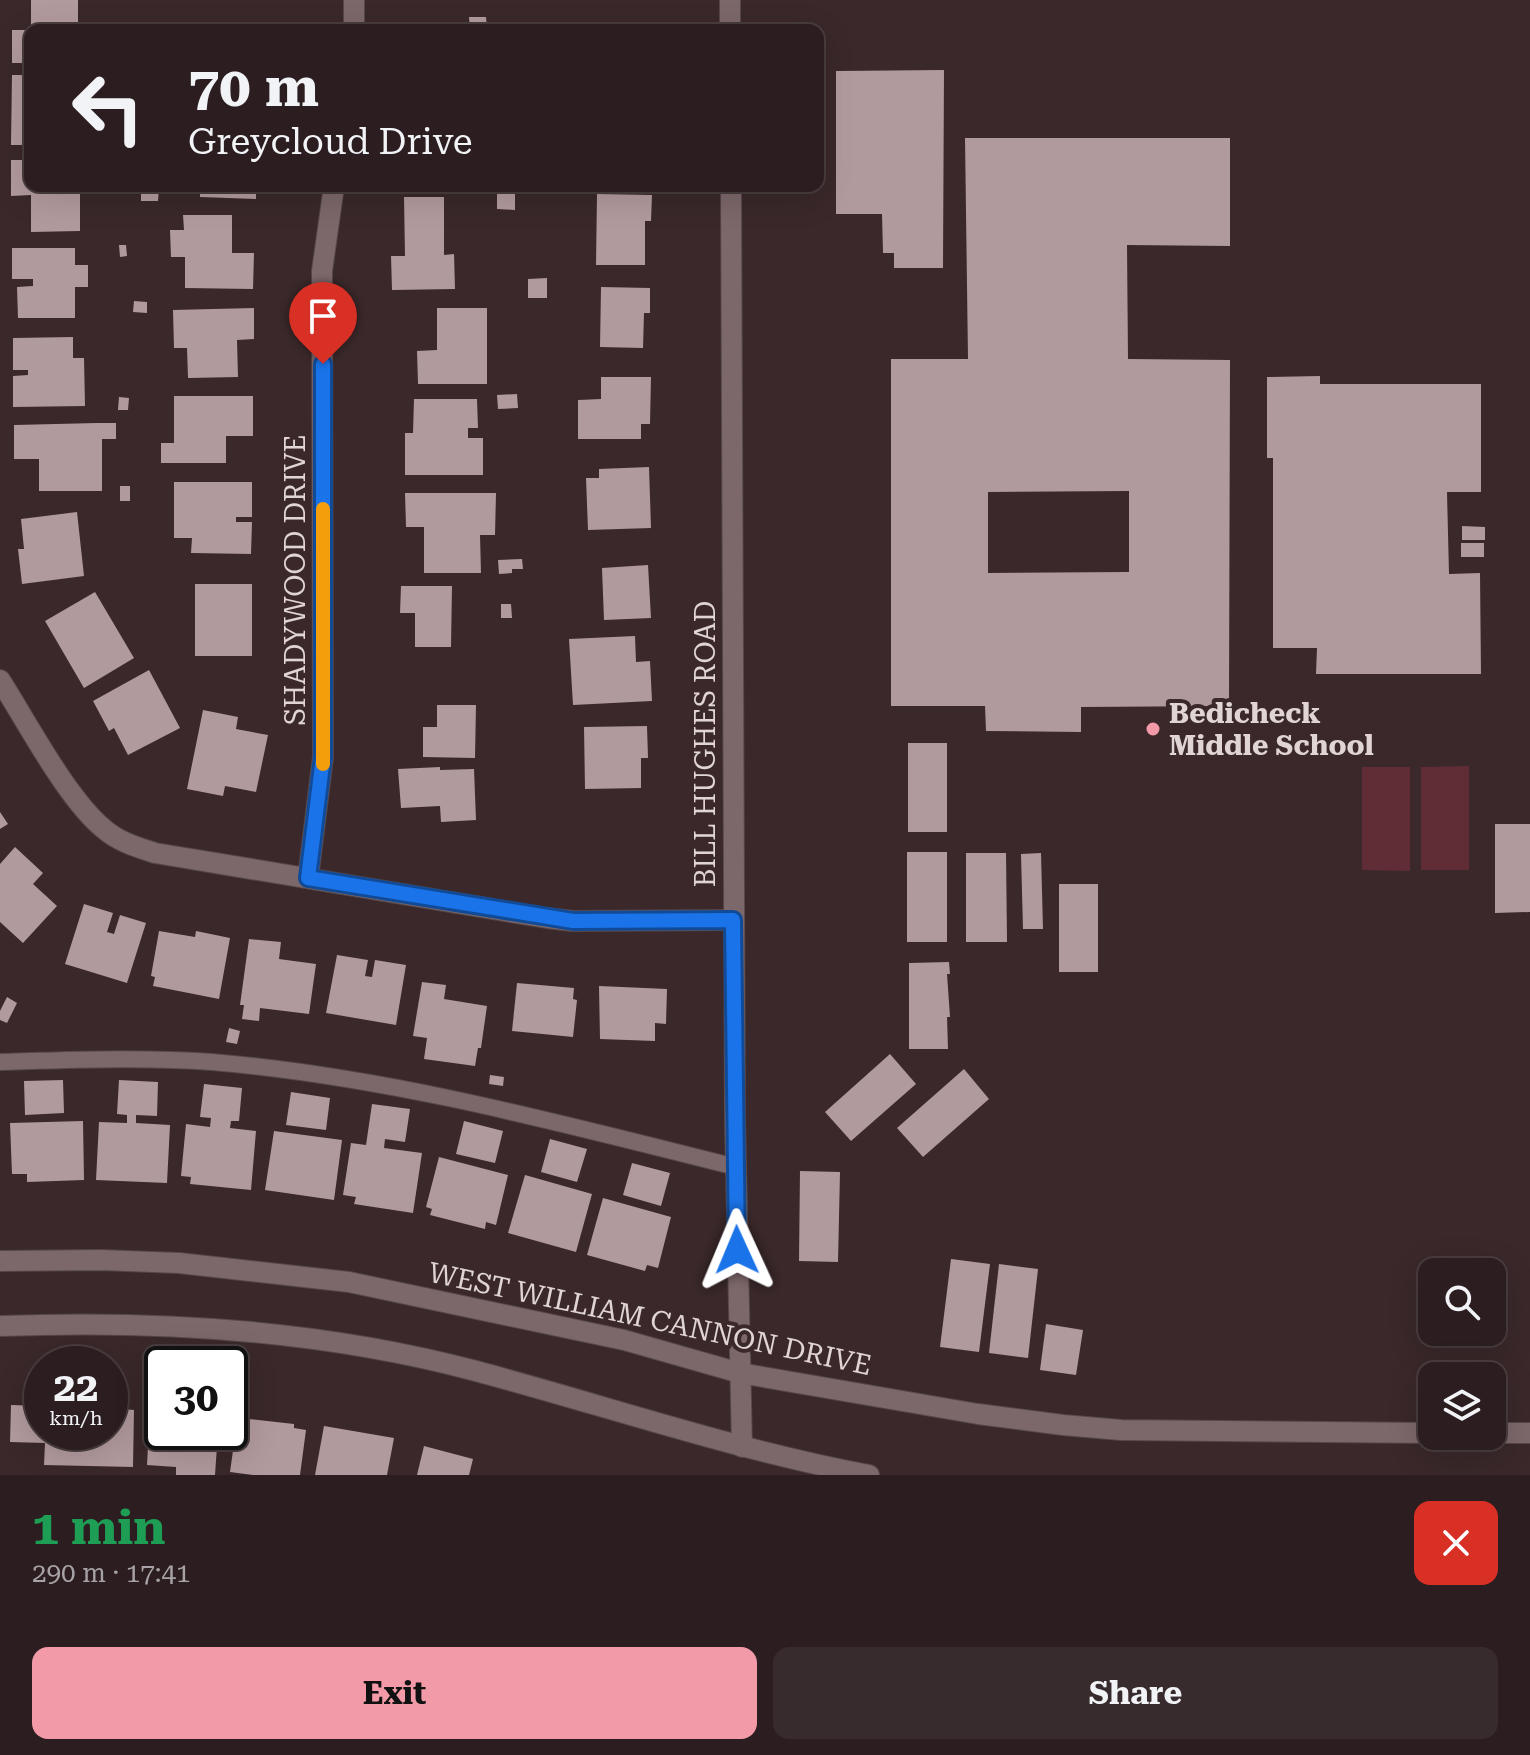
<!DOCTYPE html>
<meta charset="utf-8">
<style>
body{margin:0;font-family:"Roboto Serif",serif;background:#382b2d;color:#f1f3f6;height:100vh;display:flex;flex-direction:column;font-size:30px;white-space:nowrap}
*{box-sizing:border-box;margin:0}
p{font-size:26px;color:#a6a2a5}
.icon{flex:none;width:44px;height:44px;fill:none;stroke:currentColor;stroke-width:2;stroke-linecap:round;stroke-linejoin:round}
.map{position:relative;height:1475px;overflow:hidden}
.sheet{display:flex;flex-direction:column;background:#2c1e20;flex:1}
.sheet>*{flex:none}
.guide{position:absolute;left:24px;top:24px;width:800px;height:168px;border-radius:16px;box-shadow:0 8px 32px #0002,0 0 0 2px #483c3e;background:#2c1e20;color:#f1f3f6;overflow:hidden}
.tools{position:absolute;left:1418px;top:1258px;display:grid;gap:16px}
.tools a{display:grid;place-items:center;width:88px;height:88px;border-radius:16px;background:#2c1e20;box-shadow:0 8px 32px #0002,0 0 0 2px #483c3e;font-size:40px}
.speed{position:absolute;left:24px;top:1346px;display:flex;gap:16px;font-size:40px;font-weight:700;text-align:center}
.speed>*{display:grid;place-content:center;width:104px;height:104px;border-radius:50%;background:#2c1e20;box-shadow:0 8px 32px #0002,0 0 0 2px #483c3e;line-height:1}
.speed small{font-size:20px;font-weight:400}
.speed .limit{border:4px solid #111;border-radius:12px;background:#fff;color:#111}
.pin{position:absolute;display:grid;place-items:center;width:68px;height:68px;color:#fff;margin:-82px -34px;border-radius:50% 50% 50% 0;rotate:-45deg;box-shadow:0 0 8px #0007}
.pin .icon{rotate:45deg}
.me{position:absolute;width:88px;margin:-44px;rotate:359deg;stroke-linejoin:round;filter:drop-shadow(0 0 6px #0008)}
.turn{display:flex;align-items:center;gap:28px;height:168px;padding:0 32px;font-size:36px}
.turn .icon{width:104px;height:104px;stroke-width:2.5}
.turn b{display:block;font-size:56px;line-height:68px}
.round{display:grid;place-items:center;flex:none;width:84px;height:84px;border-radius:16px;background:#382b2d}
.head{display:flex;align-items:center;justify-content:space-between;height:136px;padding:0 32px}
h1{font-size:48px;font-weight:700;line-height:60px;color:#1e9e55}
.action{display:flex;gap:16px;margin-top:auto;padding:16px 32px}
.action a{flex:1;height:92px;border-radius:16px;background:#f39aa8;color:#111;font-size:32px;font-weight:700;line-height:92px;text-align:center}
.action a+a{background:#382b2d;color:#f1f3f6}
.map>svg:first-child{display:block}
.green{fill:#602d37}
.building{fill:#b19a9d;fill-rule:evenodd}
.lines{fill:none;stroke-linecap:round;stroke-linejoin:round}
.service-casing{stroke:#564749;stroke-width:18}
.minor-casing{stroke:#564749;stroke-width:22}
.secondary-casing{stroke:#564749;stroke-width:22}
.service{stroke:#7c676a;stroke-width:16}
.minor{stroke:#7c676a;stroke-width:20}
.secondary{stroke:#7c676a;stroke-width:20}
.route-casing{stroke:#114b97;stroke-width:20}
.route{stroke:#1a73e8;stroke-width:14}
.slow{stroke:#f59e0b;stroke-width:14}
.poi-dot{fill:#f39aa8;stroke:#3a282a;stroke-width:3}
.labels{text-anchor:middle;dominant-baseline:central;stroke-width:8;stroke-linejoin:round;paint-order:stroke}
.street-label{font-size:28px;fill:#e0d4d5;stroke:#3a282a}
.poi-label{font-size:28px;font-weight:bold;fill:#e0d4d5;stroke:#3a282a;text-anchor:start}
</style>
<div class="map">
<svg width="1530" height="1475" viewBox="0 0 1530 1475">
<rect width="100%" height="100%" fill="#3a282a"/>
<g class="green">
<path d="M1469,766V870H1421V767Z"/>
<path d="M1362,767H1410V871L1362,870Z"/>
</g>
<g class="building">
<rect x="31" y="0" width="47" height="30"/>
<path d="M469,17H486L487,29H470Z"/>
<path d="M216,26L236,28V30H216Z"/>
<rect x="12" y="30" width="18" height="33"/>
<path d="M944,70L943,268H894V253H883L882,214H836V71Z"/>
<path d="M12,75H30V145H11Z"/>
<path d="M965,138H1230V246L1127,245L1128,359L1230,360L1229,706L1081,707V732L986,731L985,706H891V359H968ZM1129,491V572L988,573V492Z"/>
<path d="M11,160H30V186H80V231L31,232V195L11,196Z"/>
<path d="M200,186H256V199L200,197Z"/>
<path d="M141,187L159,189L158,201H141Z"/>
<path d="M497,194H515V210L497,209Z"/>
<path d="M597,194L652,195L651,221H645V265H596Z"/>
<path d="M404,197H444V255L454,254L455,289L392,290L391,256H405Z"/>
<path d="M183,215H232V253H254L253,289L185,288V257H171L170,230H184Z"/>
<path d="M119,245H126L127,256L120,257Z"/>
<path d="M12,248H75V265H88V287H75V318H18L17,287L33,286V279H12Z"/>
<path d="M547,278V298H528V279Z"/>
<path d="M601,287L650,288V313H644L643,348L600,347Z"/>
<path d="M134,301L147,302V313L133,312Z"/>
<path d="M254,308V339L237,340L238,377L188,378L187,348H174L173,310Z"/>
<path d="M437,308H487V384H418L417,351L437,350Z"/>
<path d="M73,337V358H84L85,406L13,407V376L28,375V370H13V338Z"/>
<path d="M1320,376V384H1481V492H1447L1449,574L1480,573L1481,674H1316L1317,648H1273V458H1267V377Z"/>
<path d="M601,377H651L650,424H641V439H578V400L601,399Z"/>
<path d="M517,394L518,408L498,409L497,395Z"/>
<path d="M174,396H253V436H226V463H161V443H174Z"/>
<path d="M119,397L129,398L128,410H118Z"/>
<path d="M414,399H477L478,428H468V438H483V475H405V433H413Z"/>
<path d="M97,423H116V439H102V491H39V459H14V425Z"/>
<path d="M649,467L651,528L588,530L586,478H599V469Z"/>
<path d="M174,482H252V517H236V522H252L251,554L191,553L192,538H174Z"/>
<rect x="120" y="486" width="10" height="15"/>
<path d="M405,493H496L495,535H480L481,573H424V527H406Z"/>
<path d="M77,512L84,576L22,584L18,549H24L21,519Z"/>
<path d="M1462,526L1485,527V540H1462Z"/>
<rect x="1461" y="543" width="23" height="14"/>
<path d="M522,559L523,569H512V573L499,574L498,560Z"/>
<path d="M648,565L651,618L604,620L602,568Z"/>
<rect x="195" y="584" width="57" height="72"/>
<path d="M401,586H452L451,647H415V613H400Z"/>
<path d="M95,592L134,658L84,688L45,621Z"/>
<path d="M501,604H511L512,618H501Z"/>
<path d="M635,636L636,662L650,661L652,701L573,705L569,639Z"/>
<path d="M149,670L180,728L128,755L114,728L109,731L93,701Z"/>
<path d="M437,705H476L475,758L423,757V727H437Z"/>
<path d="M203,710L238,717L236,729L268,735L256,792L225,786L223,796L187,789Z"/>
<path d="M647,726L648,758H641V788L585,789L584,727Z"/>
<rect x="908" y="743" width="39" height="89"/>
<path d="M440,767V770L474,769L476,820L441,822L440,806L401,808L398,769Z"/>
<path d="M0,812L8,824L0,829Z"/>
<path d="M1495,824H1530V912L1495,913Z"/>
<path d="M15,847L43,873L33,884L57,906L23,943L0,922V864Z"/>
<rect x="907" y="852" width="40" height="90"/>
<path d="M966,853H1006L1007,942H966Z"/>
<path d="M1041,853L1043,929H1023L1021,854Z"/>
<rect x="1059" y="884" width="39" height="88"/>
<path d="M84,904L113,913L107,932L114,934L120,915L146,923L127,983L65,964Z"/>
<path d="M159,931L195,937L196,931L230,938L219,999L153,986L155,977L151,976Z"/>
<path d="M249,939L281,942L279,959L316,964L309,1014L260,1008L259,1021L242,1019L244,1005H240Z"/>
<path d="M337,955L368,960L365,976L372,977L375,960L406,965L396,1025L326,1013Z"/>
<path d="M949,962L950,974H947L950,1017H947L948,1049H909V963Z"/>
<path d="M422,982L446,985L444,999L487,1006L481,1048H478L475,1066L424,1059L427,1038L413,1036Z"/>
<path d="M517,983L574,988L573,999L577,1000L573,1037L512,1031Z"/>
<path d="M599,986L667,989L666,1024L655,1023V1041L600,1039Z"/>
<path d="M7,997L17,1003L7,1023L0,1020V1011Z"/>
<path d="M229,1028L240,1031L237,1044L226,1042Z"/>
<path d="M890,1054L916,1084L851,1141L825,1112Z"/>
<path d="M964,1069L989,1099L923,1157L897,1128Z"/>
<path d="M490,1075L504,1077L503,1086L489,1084Z"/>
<path d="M63,1080L64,1113L25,1115L24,1081Z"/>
<path d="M119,1080L158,1082L157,1116L136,1115V1123L170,1125L167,1183L96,1180L99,1122L127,1123V1115L117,1114Z"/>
<path d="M204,1084L242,1088L239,1121H231L230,1128L256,1131L251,1190L190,1184L191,1177L181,1176L186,1124L210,1127L211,1118L200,1117Z"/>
<path d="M291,1092L330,1098L326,1130L286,1125Z"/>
<path d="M372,1104L410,1109L405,1142L385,1139L384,1148L422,1153L413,1213L354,1204L356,1197L343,1195L351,1143L366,1145Z"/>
<path d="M83,1121L84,1180L27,1182V1174H12L10,1123Z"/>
<path d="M464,1121L503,1131L495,1163L456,1154Z"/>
<path d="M274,1131L342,1140L334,1200L265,1190Z"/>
<path d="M550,1139L587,1149L577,1182L541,1172Z"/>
<path d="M439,1157L508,1175L496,1225L486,1222L485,1229L430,1215L432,1209L426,1207Z"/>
<path d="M632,1163L670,1173L661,1206L623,1195Z"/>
<path d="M800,1171L840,1172L838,1262L799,1261Z"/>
<path d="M525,1175L592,1194L576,1252L508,1233Z"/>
<path d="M603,1198L671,1217L658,1268L647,1265L645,1271L587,1255Z"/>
<path d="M951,1259L990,1264L979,1352L940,1347Z"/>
<path d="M999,1264L1038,1269L1028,1358L989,1353Z"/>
<path d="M1046,1324L1083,1330L1076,1375L1040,1370Z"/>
<path d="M110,1404H123V1409L134,1410L133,1467L44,1465L45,1443L10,1442L11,1405L42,1406V1432H110Z"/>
<path d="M150,1409H162V1432H218L215,1475H176V1467L147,1465Z"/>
<path d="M249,1419L294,1424V1428L306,1430L300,1475H253L230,1472L237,1422L249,1423Z"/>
<path d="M324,1426L394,1438L387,1475H315Z"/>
<path d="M424,1446L473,1459L469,1475H417Z"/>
</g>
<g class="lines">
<g class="service-casing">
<path id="service" d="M0,1062C71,1060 142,1057 212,1062C391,1077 563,1124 736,1167"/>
</g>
<g class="minor-casing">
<g id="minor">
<path d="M730,0V30"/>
<path d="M354,30V0"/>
<path d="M731,186L735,1120L742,1447"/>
<path d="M0,680C27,722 67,799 104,829C119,842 137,847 155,853L547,918L573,921L733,920"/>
<path d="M308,878L323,757L322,271L334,186"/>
</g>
</g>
<g class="secondary-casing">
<g id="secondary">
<path d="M0,1261L101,1260L179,1263L349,1282L624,1340L740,1373L978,1414L1063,1425L1121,1430L1432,1433"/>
<path d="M0,1326C158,1320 322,1330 476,1371C607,1406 735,1450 869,1475"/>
<path d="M1492,1433H1530"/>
</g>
</g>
<use href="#service" class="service"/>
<use href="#minor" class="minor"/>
<use href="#secondary" class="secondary"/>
</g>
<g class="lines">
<g class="route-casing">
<path id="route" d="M323,364V757L308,878L573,921L733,920L737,1250"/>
</g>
<use href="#route" class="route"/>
<path class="slow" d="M323,764V509"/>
</g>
<circle class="poi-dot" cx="1153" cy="729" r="8"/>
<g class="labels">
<g class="street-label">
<text transform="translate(295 580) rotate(-90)">SHADYWOOD DRIVE</text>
<text transform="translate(705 744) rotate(-90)">BILL HUGHES ROAD</text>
<text transform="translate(650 1319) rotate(12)">WEST WILLIAM CANNON DRIVE</text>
</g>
<g class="poi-label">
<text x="1169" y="713">Bedicheck<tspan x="1169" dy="32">Middle School</tspan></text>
</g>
</g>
</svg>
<div class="tools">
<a><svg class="icon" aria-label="search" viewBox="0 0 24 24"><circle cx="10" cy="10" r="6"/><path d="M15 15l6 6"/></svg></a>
<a><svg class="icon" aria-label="layers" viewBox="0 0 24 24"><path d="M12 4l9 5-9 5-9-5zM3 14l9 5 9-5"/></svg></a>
</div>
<div class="speed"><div>22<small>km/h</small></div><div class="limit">30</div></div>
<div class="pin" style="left:323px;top:364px;background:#d93025"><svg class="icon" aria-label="arrive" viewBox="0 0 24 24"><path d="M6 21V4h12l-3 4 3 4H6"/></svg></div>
<svg class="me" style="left:737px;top:1250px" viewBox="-20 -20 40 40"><path d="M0-17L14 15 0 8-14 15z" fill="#1a73e8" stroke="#fff" stroke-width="4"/></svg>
<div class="guide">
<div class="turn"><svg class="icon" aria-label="left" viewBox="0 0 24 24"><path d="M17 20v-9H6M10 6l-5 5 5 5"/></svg><div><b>70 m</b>Greycloud Drive</div></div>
</div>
</div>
<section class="sheet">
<div class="head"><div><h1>1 min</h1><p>290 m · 17:41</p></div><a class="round" style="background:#d93025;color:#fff"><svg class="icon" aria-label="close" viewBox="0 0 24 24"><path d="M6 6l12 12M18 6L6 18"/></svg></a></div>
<div class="action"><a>Exit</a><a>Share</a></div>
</section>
